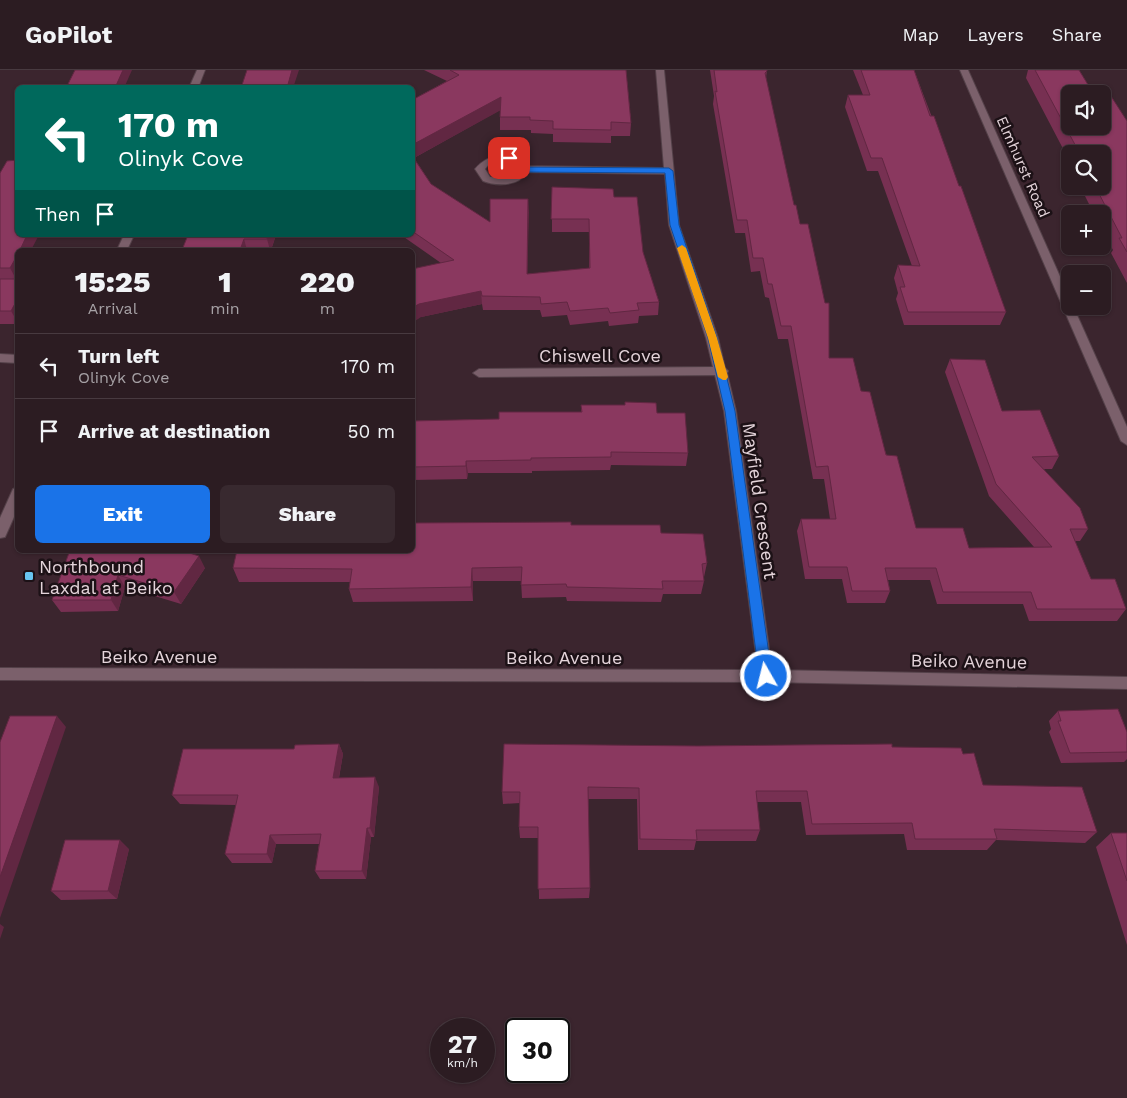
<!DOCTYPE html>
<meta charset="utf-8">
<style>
body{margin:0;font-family:"Work Sans",sans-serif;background:#38292f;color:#f1f3f6;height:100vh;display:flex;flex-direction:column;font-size:19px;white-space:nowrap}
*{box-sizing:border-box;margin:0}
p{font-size:16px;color:#a6a1a5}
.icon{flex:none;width:28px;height:28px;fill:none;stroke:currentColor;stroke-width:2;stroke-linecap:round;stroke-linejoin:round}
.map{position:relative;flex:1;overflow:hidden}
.side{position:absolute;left:15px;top:178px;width:400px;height:305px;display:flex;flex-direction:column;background:#2c1c22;border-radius:8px;box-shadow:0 1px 4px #0004,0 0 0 1px #483a40}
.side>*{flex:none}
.hud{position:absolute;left:15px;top:15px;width:400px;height:152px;border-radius:8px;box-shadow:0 1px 4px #0004,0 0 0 1px #483a40;background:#00695c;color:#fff;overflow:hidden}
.tools{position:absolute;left:1061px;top:15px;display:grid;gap:10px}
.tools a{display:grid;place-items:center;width:50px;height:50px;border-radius:8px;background:#2c1c22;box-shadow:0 1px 4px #0004,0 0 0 1px #483a40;font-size:25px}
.speed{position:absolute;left:430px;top:948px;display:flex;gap:10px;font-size:25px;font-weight:700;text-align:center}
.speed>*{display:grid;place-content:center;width:65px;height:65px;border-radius:50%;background:#2c1c22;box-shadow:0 1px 4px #0004,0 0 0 1px #483a40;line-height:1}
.speed small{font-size:12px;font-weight:400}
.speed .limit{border:2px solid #111;border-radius:8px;background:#fff;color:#111}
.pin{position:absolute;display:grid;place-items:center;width:42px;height:42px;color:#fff;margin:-21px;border-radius:10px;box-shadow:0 2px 8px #0006}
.me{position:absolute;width:55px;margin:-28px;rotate:352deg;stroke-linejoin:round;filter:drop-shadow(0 0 4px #0008)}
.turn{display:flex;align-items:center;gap:18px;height:105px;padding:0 20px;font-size:22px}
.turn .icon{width:65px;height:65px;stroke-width:2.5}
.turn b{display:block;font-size:35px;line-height:42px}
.then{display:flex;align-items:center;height:48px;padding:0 20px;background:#0003;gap:10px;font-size:19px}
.eta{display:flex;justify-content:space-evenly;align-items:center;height:85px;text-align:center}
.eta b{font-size:30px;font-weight:800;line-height:35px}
.primary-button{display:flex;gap:10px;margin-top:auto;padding:10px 20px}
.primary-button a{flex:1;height:58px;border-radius:8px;background:#1a73e8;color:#fff;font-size:20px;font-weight:800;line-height:58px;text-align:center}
.primary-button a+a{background:#38292f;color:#f1f3f6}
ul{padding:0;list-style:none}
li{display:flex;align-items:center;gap:15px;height:65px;padding:0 20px;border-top:1px solid #483a40}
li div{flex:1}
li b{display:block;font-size:19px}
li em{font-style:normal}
header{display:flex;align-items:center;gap:30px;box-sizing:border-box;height:70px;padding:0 25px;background:#2c1c22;border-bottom:1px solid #483a40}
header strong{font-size:24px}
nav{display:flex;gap:28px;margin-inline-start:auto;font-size:18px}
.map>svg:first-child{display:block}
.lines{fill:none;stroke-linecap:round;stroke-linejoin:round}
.minor-casing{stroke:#544149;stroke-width:2}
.tertiary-casing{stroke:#544149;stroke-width:2}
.minor{fill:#7b606b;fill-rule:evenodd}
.tertiary{fill:#7b606b;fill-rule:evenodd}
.wall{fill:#773052}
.shaded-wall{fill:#612742}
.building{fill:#8a385f;stroke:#612742;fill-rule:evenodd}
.route{fill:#1a73e8;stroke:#114b97}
.slow{fill:#f59e0b}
.poi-dot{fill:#68c4f0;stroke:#1c1116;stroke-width:2}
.labels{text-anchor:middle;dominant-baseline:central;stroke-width:5;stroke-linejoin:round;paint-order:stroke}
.far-street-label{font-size:15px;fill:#e4d4da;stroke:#1c1116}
.street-label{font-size:18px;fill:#e4d4da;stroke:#1c1116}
.poi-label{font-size:18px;fill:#e4d4da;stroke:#1c1116;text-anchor:start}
</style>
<header>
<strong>GoPilot</strong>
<nav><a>Map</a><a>Layers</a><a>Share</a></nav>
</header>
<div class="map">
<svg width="1127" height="1028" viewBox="0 0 1127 1028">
<rect width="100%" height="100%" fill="#3b252e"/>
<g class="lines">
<g class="minor-casing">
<g id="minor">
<path d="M197,0H205L198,18H189Z"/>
<path d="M656,0H664L679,155L718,268L725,298L728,301L727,303L736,341L772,600L1127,607V619L766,612L0,610V598L758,600L724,341L715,305L479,307L473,303L479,299L713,297L706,268L669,155L665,104L526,102C520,117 495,116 483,111L475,99C486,85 515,76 525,96L664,98ZM499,91L514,94L516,103L504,108L490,107L485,99L489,94Z"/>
<path d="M124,165H134L127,180H117Z"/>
<path d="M0,284L18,285V293L0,292Z"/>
<path d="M18,417V438L5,467L0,468V448L13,419Z"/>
</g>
</g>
<g class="tertiary-casing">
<path id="tertiary" d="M960,0H968L1070,229V236H1073L1127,357V375L1121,371Z"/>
</g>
<use href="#minor" class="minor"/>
<use href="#tertiary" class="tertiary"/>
</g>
<g class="wall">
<path d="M424,0H626L631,53L630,66H611V73L553,72V64L531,63V60H500V40L414,88L431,114L490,152L528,129L527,204L589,198V162H552V117L614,127L643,182L659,232L658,245L639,246L638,253L609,256L608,251L570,255L567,245L542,247L540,240H483L482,234L421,247L441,193L401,165H412V30L447,11Z"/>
<path d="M710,0H767L766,8L794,135L829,288L861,321L916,458L969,478L1034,477L989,426L945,302L950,289L1002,341L1059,386L1052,399H1044L1088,459L1080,471H1075L1091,509L1126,539L1117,551H1029L1023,534H937L930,510H888L890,521L885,533H847L842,509H805L797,461L801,449H830L824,409H813L788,269H778L769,228L765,227L760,201L751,202L745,163H735L713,34L714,26Z"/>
<path d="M853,0H914L1006,242L1000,255H904L896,229L898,223L894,208L898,195L912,196L878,101H867L845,37L848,25H863Z"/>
<path d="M1028,0H1079L1093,23L1127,51V213L1111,183L1113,180L1102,160V144H1094L1080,116H1102V84H1070V92L1026,8Z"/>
<path d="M0,103L17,209H18V254H0Z"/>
<path d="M188,165H276L271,180H182Z"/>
<path d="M581,335L657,343L688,383L686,396L611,395L610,400L532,401V403H468L467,409L412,410V351L499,349L581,342Z"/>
<path d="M412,435L414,445L413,453L571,455L661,463L707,493L704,507V511L701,524H663L661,532L567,531L566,527L522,528L521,511H473V531L353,532L349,519L350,512H239L233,498L412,480Z"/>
<path d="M70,480L205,498L181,534L125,517L118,541L61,542L52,530Z"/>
<path d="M1058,641L1127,662V689L1124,692L1061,693L1049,662L1051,659L1049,651Z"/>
<path d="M339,674L343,684L339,708L379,717L374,767H371L366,809H320L315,801L319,774H276L272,793H232L225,784L236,735L180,734L172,725L294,679Z"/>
<path d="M892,677L963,684L983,715L1097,762L1085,773L996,770L987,780H907L904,764L806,765L801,732H757L760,760L756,771H696L694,780H638L637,729H588L590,818L589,828L539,829L538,768H520L519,757L520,733L503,734L502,722Z"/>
<path d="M1111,763H1127V875L1096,777Z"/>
<path d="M129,779L117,829L61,830L51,821Z"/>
</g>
<g class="shaded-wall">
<path d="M123,0H132L124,18H115Z"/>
<path d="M292,0H299L293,18H287Z"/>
<path d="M501,27V40L412,89V75Z"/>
<path d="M528,129L529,142L527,217V204Z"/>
<path d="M27,165H39L31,180H20Z"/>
<path d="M268,165H276L271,180H270L267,169Z"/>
<path d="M244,169L247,180H240Z"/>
<path d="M18,184V207L16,209L10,198Z"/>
<path d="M481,221L482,234L421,247L412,253V238L419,234Z"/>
<path d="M18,228V253L11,241Z"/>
<path d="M466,391L468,403L467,409L466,396Z"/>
<path d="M412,435L414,445L412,461Z"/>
<path d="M199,486L205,498L181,534L174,522Z"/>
<path d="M472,498L473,511V531L471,517Z"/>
<path d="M118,505L125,517L118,541L111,530Z"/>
<path d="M57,646L66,657L0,848V807Z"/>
<path d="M339,674L343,684L337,718L333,708Z"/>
<path d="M375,707L379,717L374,767L370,758Z"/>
<path d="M367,758L371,767L366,809L362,801Z"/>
<path d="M270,765L276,774L272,793L267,784Z"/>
<path d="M120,770L129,779L117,829L108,821Z"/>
<path d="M0,854L4,857L0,869Z"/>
</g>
<g class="building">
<path d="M75,0H123L115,18H66Z"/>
<path d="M247,0H292L287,18H241Z"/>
<path d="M450,0H626L631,53L611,52V60L553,59V51L530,50V47H500L501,27L412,75V30L459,5Z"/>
<path d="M714,0H767V1L765,3L794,135H796L800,154H808L825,233H829V288H853L861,321L870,322L886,385L897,386L916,458H963L969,478L1052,477L996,414L950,289L985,290L1002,341L1040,340L1059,386L1032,387L1080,438L1088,459H1070L1091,509H1115L1126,539H1037L1031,522H943L936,498H885L890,521H852L847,497H809L801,449H836L828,396L816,397L791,256H781L772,214H768L763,188H753L747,150H737L715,21L717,22Z"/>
<path d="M861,0H914L930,46H934L959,116H961L1006,242H908L900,217H905L898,195L920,196L882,88H871L848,25H870Z"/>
<path d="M1035,0H1079L1093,23H1109L1127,51V182L1119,168H1122L1095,116H1102V84H1080ZM1070,24H1102V56H1070Z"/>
<path d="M412,87H413L431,114L490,152V129H528L527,204L590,198L589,149H551L552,117L613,119L614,127H637L643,182L659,232L637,233L639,240L610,243L608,238L570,241L567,232L541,234L540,227L482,226L481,221L419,234L412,238V199L454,190L412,161Z"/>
<path d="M18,90V165H27L20,180H18V184L10,198H0V103L7,91Z"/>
<path d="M188,165H268L267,169H244L240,180H182Z"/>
<path d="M0,209H18V228L11,241H0Z"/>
<path d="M625,332L656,333L657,343H685L688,383L611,382V387L531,388V390L466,391V396L412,397V351L499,349V342H582L581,335H625Z"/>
<path d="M571,452V455H660L661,463L703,464L707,493L702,494L704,511H662L663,519L567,517L566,514L521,515L522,497L472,498L471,517L349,519L352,499L233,498L237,480H412V453Z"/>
<path d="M70,480H180L199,486L174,522L118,505L111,530H52Z"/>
<path d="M1118,639L1127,662V682L1070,683L1058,651H1061L1058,641Z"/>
<path d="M10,646H57L0,807V672Z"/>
<path d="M339,674L333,708L375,707L370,758H367L362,801H315L321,764L270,765L267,784H225L238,725H172L183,679H294L295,675Z"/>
<path d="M504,674L698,676L892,674V677L961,678L963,684L974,683L983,715L1082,717L1097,762L994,759L997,769H915L912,753L812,754L807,721H756L760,760H696L697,770L640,769L639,718L588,717L590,818L538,819V757H519L520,722H502Z"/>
<path d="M1111,763H1127V811Z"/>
<path d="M65,770H120L108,821H51Z"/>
</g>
<path class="route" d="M507,87C514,85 522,91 525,97L669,98L673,101L679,155L717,268L735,341L772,606L770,609L766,611L761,609L759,606L725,341L708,268L670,155L665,103L522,102L519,101L516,95L507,90Z"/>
<path class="slow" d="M682,175L686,178L717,268L728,307L726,310H723L718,307L708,268L677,178Z"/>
<rect class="poi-dot" x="24" y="501" width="10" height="10" rx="2.5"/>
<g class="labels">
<g class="far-street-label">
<text transform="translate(1023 97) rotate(66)">Elmhurst Road</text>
</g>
<g class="street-label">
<text x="600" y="285">Chiswell Cove</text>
<text transform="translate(760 431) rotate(82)">Mayfield Crescent</text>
<text x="159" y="586">Beiko Avenue</text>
<text x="564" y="587">Beiko Avenue</text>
<text transform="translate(969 591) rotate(1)">Beiko Avenue</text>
</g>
<g class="poi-label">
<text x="39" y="496">Northbound<tspan x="39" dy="21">Laxdal at Beiko</tspan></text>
</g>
</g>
</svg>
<div class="tools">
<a><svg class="icon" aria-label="sound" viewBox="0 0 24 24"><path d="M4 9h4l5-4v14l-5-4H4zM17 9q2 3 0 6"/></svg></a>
<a><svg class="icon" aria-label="search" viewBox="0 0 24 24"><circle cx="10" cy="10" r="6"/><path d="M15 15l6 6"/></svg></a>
<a>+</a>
<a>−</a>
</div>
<div class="speed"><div>27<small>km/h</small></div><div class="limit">30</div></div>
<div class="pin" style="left:509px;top:88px;background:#d93025"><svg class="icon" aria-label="arrive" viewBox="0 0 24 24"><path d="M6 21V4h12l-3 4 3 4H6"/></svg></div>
<svg class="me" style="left:766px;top:606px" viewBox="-20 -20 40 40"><circle r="17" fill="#1a73e8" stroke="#fff" stroke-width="3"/><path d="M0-11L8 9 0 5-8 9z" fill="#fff"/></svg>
<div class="hud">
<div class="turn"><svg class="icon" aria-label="left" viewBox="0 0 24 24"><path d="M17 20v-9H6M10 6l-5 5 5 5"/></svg><div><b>170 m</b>Olinyk Cove</div></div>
<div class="then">Then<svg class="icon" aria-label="arrive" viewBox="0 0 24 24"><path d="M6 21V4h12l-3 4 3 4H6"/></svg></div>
</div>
<section class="side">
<div class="eta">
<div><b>15:25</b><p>Arrival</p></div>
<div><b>1</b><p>min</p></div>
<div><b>220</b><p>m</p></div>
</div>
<ul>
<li><svg class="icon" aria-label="left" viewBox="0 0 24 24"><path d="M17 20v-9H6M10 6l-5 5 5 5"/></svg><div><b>Turn left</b><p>Olinyk Cove</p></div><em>170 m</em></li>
<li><svg class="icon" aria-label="arrive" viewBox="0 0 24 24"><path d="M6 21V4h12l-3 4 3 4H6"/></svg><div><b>Arrive at destination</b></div><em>50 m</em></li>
</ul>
<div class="primary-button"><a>Exit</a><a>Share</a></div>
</section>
</div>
